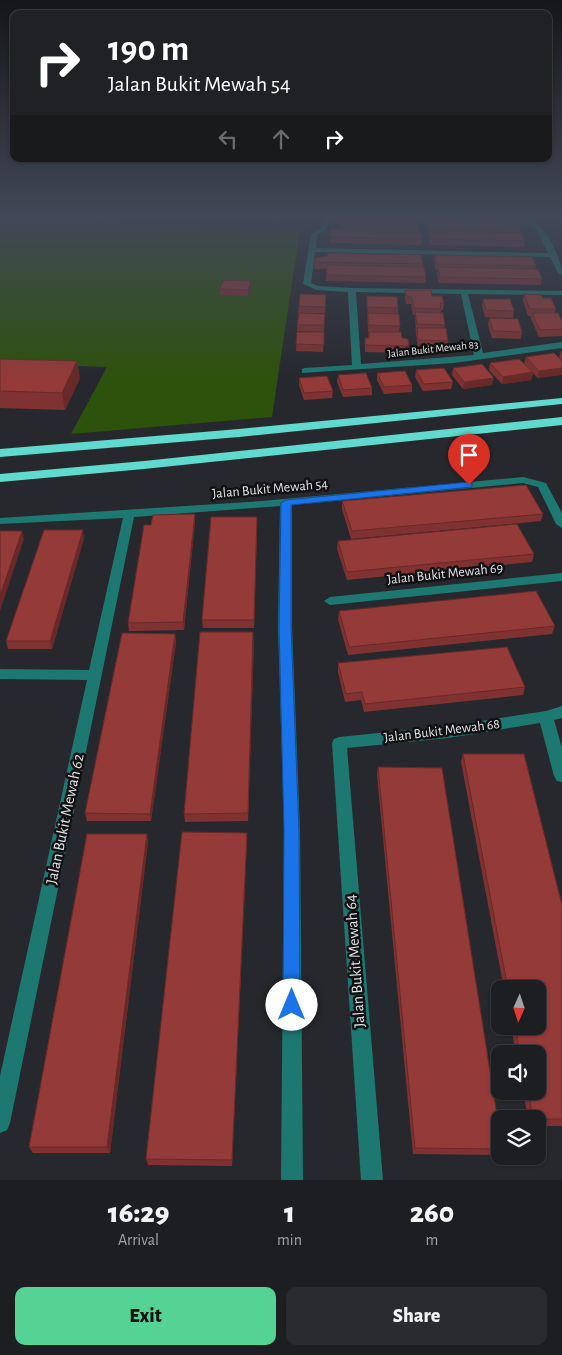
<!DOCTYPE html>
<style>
body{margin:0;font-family:"Alegreya Sans",sans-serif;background:#2a2b2f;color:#f1f3f6;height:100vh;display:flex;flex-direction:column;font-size:19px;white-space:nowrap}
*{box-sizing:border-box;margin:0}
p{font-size:16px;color:#a0a2a5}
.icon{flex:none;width:28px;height:28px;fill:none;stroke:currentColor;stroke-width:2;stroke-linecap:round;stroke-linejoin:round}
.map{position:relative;height:1180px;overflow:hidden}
.side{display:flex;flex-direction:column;background:#1d1e22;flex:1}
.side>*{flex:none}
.guide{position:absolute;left:10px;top:10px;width:542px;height:152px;border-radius:10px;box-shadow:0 1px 4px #0004,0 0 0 1px #3b3c40;background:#202124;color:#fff;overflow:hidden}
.needle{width:32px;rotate:183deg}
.tools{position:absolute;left:491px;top:980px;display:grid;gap:10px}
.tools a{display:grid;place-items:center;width:55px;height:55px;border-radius:10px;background:#1d1e22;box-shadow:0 1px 4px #0004,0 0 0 1px #3b3c40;font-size:25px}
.pin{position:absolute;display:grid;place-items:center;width:42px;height:42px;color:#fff;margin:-51px -21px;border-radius:50% 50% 50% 0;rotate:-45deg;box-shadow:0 0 5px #0007}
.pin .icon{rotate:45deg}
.me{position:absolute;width:55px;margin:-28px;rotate:0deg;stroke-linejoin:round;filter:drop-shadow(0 0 4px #0008)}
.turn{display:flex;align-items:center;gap:18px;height:105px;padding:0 15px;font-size:22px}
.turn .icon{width:65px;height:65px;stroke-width:2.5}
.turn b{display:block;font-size:35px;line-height:42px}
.lanes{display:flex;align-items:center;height:48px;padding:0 15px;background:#0003;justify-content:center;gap:25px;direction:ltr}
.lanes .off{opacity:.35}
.eta{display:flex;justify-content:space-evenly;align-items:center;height:85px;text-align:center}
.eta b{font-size:30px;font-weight:800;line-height:35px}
.button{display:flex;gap:10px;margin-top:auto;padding:10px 15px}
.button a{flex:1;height:58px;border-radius:10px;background:#54d395;color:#111;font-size:20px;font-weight:800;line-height:58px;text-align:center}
.button a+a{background:#2a2b2f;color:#f1f3f6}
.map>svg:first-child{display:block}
.green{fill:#2d520c}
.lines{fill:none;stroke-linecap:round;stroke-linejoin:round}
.minor{fill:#1d7871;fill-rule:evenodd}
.highway{fill:#60d9ce;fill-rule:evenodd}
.wall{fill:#7f3231}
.shaded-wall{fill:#682928}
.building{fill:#943a39;stroke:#682928}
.route{fill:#1a73e8;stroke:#114b97}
.labels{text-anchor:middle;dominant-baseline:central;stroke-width:5;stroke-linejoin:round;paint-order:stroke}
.far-street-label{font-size:11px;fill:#e2e3e7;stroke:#111114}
.street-label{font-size:14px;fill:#e2e3e7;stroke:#111114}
.near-street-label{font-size:16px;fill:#e2e3e7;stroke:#111114}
</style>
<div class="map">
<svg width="562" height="1180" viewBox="0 0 562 1180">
<rect width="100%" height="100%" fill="#27282e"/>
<path class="green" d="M0,219L300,229L272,417L71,434L107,367L0,363Z"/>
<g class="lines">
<g class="minor">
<path d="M220,215H229L216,220L213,218Z"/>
<path d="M558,215H562V218L560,217Z"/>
<path d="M325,217H457L534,222C548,229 562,261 562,275L558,273L550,257L315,252L311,283L318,286L352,288L562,291V295L468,294L483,353L562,342V348L454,363L302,373V369L305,368L352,365L348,292L317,290L303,284L311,234L321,228ZM330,220L457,221L531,225L536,228L548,253L316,248L317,235L326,230ZM356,292L461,294L474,355L361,364Z"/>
<path d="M523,477L546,483L562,513V528L556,524L538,487L523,483L292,505V627L300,830L303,1180H281L284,830L278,627L280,506L134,517L10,1123L7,1130L0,1133V1076L87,680L0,679V669L89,670L123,518L0,524V518L262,501Z"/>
<path d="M562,573V581L330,605L324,601L330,597Z"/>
<path d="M562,706V718L554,720L562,748V782L557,781L554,776L540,723L448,738L347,748L383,1180H361L332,743L334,739L339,737L448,726L546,711Z"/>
</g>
<g class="highway">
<path d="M562,398V404L239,437L0,457V449L239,429Z"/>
<path d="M562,417V425L144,469L0,482V474L144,461Z"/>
</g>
</g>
<g class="wall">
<path d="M255,215H283L281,222L256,221Z"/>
<path d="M341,219L419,228V231L422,239L421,245L330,243V229H341Z"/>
<path d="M427,220L521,230V233L525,241L524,247L430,245L429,234H428L427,226Z"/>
<path d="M434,255L536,266L535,269L542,279L541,285L439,283L437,274L438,270H436L434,261Z"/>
<path d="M315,258L423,264V267L426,277L425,283L326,281V269H314Z"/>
<path d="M251,281V287L248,296L220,295V289Z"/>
<path d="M405,290L432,296L444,303L443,310H441V313L445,325L444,328L448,341L447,348L418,347L416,335L415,315H413L411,304H406L405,297Z"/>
<path d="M524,294L543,298L556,309L555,313L562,321V336L539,337L531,319V316H528L523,301Z"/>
<path d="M326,295L325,313H298L299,306Z"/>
<path d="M367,296L398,308V314L400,326L399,332L402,338L409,346L408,353L365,352V338H368L369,332H368Z"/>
<path d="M483,299L514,311L513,318L485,317L482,305Z"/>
<path d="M325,314L324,332L297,331V325Z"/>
<path d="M489,318L522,332L521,339L492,338L488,325Z"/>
<path d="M297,332H324L323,352L296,351Z"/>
<path d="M561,351H562V361L559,358Z"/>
<path d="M554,353L538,378L533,373L531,380L502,384L489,370L490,363L524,364L526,357Z"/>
<path d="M0,359L80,378L65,410L0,408Z"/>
<path d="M453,368L492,385L463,389L452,375Z"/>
<path d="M416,370L453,382L451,389L423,391L415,377Z"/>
<path d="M377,373L412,385V392L384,394L377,380Z"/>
<path d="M338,375L372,388V395L343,397L337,382Z"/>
<path d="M299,378L333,391L332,398L304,400L299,385Z"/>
<path d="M342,501L543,514L541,521L351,539L342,509Z"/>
<path d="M195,522L184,630L129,631L128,623L151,525Z"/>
<path d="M257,525L254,628H203L202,620Z"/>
<path d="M84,538L52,649H8L6,641Z"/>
<path d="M338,541L534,554L532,562L347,580L337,549Z"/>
<path d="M339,611L555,626L552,634L348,655L338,619Z"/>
<path d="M175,634L176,642L151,821H87L85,813Z"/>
<path d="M254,641L248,821L185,822L184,814Z"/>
<path d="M338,663L525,687L523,695L364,712L361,700L345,702L338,672Z"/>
<path d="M463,754L562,905V1126H538V1119H528L523,1091H538V1054H516L511,1026H538V989H504L461,762Z"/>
<path d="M378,767L500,1134L499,1155L413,1154L377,775Z"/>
<path d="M147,834L148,842L110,1153H33L29,1147Z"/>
<path d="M247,841L232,1166L148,1165L146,1159Z"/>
</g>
<g class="shaded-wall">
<path d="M251,281V287L248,296V290Z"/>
<path d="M77,361L80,378L65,410L62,393Z"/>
<path d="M562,368V375L538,378L539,371Z"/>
<path d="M533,372L531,380L502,384L503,377Z"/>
<path d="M494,378L492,385L463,389L464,382Z"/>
<path d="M195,514V522L184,630L183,622Z"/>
<path d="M257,517V525L254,628V620Z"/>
<path d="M83,530L84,538L52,649L50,641Z"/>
<path d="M22,531L24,539L0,611V596Z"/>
<path d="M253,632L254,641L248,821V813Z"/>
<path d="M175,634L176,642L151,821L150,814Z"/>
<path d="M247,833V841L232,1166V1160Z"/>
<path d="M147,834L148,842L110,1153L107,1147Z"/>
</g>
<g class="building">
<path d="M255,215H282L281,216Z"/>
<path d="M341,219L417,220L419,228L341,227Z"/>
<path d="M427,220L518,222L521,230L429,228Z"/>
<path d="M330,229L420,231L422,239L330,237Z"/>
<path d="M429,231L522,233L525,241L431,239Z"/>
<path d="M328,253L421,255L423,264L315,262V258L327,256Z"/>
<path d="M434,255L532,257L536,266L436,264Z"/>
<path d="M327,265L424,267L426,277L327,275Z"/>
<path d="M438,267L538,269L542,279L440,277Z"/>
<path d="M223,280L251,281L248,290L220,289Z"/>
<path d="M405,290H431L432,296H442L444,303H440L441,309L414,308L412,297H407Z"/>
<path d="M300,294L326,295L325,307L299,306Z"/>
<path d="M524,294L542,295L543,298H551L556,309H530Z"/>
<path d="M367,296L397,297L398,308L367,307Z"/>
<path d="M483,299H510L514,311L486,310Z"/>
<path d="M415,312L443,313L445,325L417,324Z"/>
<path d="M299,313L325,314L324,325H297Z"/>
<path d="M368,313L399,314L400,326L368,325Z"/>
<path d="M532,313H558L562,321V329L540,330Z"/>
<path d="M489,318L518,319L522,332L493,331Z"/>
<path d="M417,328H446L448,341L418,340Z"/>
<path d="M297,332H324V345L296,344Z"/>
<path d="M369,332H401L402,338L408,339L409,346L365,345V338H369Z"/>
<path d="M554,353L562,361V368L539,371L526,357Z"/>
<path d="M0,359L77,361L62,393L0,391Z"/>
<path d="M519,359L533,372L503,377L490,363Z"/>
<path d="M482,364L494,378L464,382L453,368Z"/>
<path d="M444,368L453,382L424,384L416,370Z"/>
<path d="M405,371L412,385L384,387L377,373Z"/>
<path d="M366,373L372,388L343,390L338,375Z"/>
<path d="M327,376L333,391L304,393L299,378Z"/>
<path d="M526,485L543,514L352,531L342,501Z"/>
<path d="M195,514L183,622L128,623L144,525H151L153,515Z"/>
<path d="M211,517H257L254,620H202Z"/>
<path d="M517,524L534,554L347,572L338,541Z"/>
<path d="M44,530H83L50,641H6Z"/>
<path d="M0,531H22L0,596Z"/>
<path d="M536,591L555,626L349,647L339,611Z"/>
<path d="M200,632H253L248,813L184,814Z"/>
<path d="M122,633L175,634L150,814L85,813Z"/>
<path d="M507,647L525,687L365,704L362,692L346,694L338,663Z"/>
<path d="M463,754H524L562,905V1119H533L528,1091H538V1054H520L515,1026H538V989H508Z"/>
<path d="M378,767L442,768L500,1134V1149L415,1148Z"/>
<path d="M182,832L247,833L232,1160L146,1159Z"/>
<path d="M87,834H147L107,1147H29Z"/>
</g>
<linearGradient id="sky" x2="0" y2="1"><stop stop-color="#151619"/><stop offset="0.57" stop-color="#414857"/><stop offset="1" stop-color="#414857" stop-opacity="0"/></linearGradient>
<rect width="562" height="380" fill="url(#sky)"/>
<path class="route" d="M469,482L472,483V487L291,505V627L299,830L300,1005L298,1011L292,1014L286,1011L283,1005L284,830L279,627L281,503L286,500Z"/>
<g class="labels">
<g class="far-street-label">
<text transform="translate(433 349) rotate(-6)">Jalan Bukit Mewah 83</text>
</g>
<g class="street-label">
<text transform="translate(270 489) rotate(-5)">Jalan Bukit Mewah 54</text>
<text transform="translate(445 574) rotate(-6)">Jalan Bukit Mewah 69</text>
<text transform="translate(442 731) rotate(-7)">Jalan Bukit Mewah 68</text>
</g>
<g class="near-street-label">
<text transform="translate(65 819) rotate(-78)">Jalan Bukit Mewah 62</text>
<text transform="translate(355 961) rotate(-94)">Jalan Bukit Mewah 64</text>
</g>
</g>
</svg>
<div class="tools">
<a><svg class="needle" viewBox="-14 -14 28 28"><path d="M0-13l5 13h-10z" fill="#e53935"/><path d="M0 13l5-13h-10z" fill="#a0a2a5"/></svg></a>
<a><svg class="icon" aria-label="sound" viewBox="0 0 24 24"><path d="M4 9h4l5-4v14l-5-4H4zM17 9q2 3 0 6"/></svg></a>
<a><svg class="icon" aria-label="layers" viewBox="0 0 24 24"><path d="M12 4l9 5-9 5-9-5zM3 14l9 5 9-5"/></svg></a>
</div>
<div class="pin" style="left:469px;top:485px;background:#d93025"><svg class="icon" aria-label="arrive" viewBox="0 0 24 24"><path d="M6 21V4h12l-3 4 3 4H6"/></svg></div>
<svg class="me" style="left:292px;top:1005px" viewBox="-20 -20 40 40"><circle r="19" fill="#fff"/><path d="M0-13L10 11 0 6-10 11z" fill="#1a73e8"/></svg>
<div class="guide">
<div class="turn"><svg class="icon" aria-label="right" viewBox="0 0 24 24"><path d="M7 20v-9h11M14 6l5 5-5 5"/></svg><div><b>190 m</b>Jalan Bukit Mewah 54</div></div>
<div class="lanes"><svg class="icon off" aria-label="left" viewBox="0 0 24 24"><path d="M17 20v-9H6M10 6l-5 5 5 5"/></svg><svg class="icon off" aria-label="ahead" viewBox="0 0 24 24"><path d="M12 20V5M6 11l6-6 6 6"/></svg><svg class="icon" aria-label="right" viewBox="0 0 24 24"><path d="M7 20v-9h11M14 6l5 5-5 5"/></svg></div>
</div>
</div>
<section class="side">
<div class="eta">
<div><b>16:29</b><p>Arrival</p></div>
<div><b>1</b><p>min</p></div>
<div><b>260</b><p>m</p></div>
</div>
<div class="button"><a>Exit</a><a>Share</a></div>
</section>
